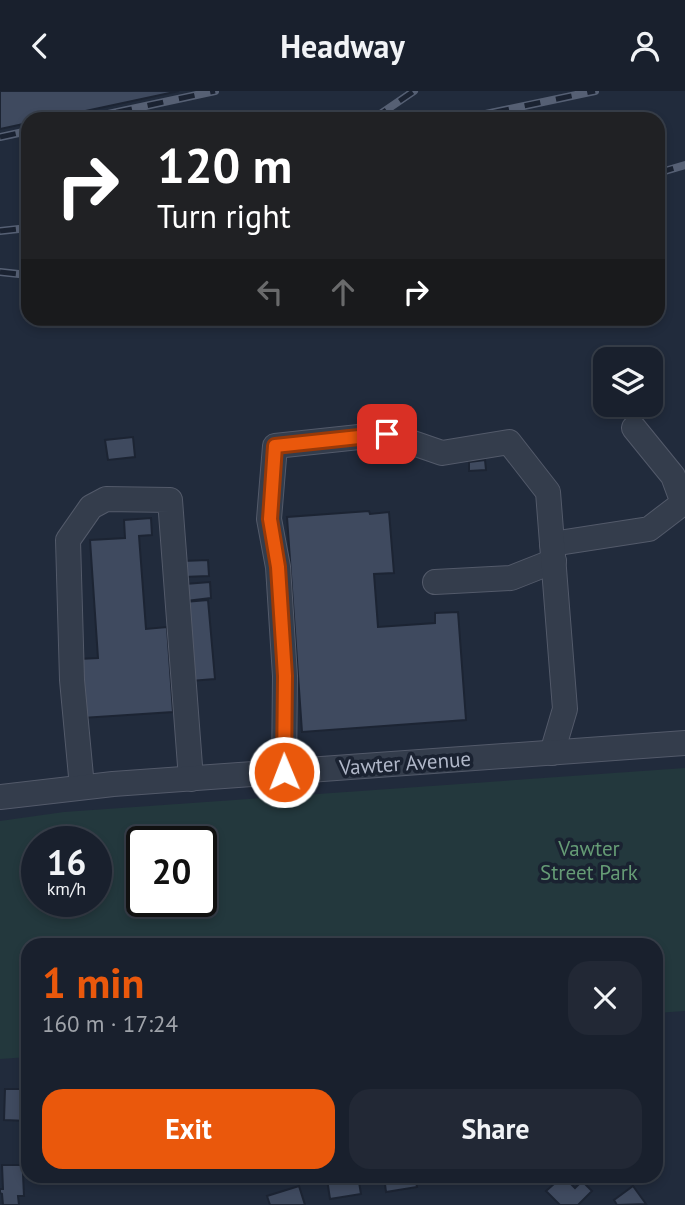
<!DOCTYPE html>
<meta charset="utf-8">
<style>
body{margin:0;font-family:"PT Sans",sans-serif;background:#222835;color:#f1f3f6;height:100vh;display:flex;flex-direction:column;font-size:26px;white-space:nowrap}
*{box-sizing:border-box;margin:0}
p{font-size:23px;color:#9fa3aa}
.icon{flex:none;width:38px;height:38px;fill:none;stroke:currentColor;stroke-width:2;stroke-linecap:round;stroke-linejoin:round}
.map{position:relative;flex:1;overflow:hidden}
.panel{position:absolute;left:21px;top:847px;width:642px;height:245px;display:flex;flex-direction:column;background:#19202d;border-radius:21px;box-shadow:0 4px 10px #0003,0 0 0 2px #373e49}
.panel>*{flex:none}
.hud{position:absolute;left:21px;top:21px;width:644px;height:214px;border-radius:21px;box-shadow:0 4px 10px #0003,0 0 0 2px #373e49;background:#202124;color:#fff;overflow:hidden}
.buttons{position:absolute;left:593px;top:256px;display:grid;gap:14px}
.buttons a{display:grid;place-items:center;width:70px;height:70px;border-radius:14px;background:#19202d;box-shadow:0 4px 10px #0003,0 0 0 2px #373e49;font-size:35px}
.speed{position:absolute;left:21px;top:735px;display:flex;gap:14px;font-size:35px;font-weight:700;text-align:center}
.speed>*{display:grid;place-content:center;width:91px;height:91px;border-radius:50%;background:#19202d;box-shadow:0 4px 10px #0003,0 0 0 2px #373e49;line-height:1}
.speed small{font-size:18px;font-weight:400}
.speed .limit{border:4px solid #111;border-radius:10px;background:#fff;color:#111}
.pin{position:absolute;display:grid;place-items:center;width:60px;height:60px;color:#fff;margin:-30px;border-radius:14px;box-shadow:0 4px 10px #0006}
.me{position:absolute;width:77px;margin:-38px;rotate:359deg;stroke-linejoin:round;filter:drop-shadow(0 0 5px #0008)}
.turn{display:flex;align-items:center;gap:24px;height:147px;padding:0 21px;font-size:32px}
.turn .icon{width:91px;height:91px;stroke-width:2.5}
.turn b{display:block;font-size:49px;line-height:60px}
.lanes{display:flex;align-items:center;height:66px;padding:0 21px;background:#0003;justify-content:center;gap:35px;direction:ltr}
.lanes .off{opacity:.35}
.round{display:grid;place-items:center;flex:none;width:74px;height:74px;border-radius:21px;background:#222835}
.head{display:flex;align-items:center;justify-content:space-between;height:119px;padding:0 21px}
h1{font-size:42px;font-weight:700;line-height:52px;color:#ea580c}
.cta{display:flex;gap:14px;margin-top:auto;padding:14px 21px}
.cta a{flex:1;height:80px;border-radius:21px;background:#ea580c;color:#fff;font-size:28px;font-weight:700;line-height:80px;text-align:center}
.cta a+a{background:#222835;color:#f1f3f6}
header{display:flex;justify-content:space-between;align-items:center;height:91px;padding:0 21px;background:#19202d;font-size:32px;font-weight:700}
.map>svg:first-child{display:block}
.green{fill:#23383d;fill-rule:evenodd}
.building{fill:#3f4a5f;stroke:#1c2433;stroke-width:2}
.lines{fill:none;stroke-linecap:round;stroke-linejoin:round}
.minor-casing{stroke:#535a6a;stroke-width:26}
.minor{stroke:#343d4c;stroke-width:24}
.rail-casing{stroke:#566074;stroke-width:8}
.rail{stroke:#1a2231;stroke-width:5;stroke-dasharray:16;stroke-linecap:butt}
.route-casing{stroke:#983908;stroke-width:18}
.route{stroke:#ea580c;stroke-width:12}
.labels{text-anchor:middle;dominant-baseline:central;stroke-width:7;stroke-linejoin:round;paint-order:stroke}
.street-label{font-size:21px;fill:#b0b7c8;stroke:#1a2231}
.park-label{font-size:21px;fill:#659b75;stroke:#1a2231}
</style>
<header><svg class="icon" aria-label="back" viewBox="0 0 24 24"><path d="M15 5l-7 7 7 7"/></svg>Headway<svg class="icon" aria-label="person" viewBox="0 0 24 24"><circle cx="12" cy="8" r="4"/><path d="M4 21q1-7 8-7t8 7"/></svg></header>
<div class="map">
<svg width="685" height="1114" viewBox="0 0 685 1114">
<rect width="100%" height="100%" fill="#212b3c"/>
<path class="green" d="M685,677V920L656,922V854H28V966L0,968V730L64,721ZM37,751H96V810H37ZM142,751H201V810H142Z"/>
<g class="building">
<path d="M0,0H179L48,28H28V32L0,38Z"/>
<path d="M133,346L135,366L108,369L105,349Z"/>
<path d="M485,369L486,379L469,380V371Z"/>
<path d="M369,420L370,423L389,421L394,482L374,483L378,536L435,532V522L458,521L466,629L302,641L287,426Z"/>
<path d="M151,427L152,444L139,445L146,538L167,536L173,621L82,627L78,568L98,567L90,449L125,447L124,429Z"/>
<path d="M208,469L209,485L183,486L182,470Z"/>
<path d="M210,491L211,507L186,510L185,493Z"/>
<path d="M208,509L215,588L190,590L184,511Z"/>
<path d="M5,998H25V1018H28V1030L4,1029Z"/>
<path d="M2,1074H27V1083H23L24,1105H18L19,1114H3L2,1103L0,1102V1098H3Z"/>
<path d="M333,1085H358L361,1103L330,1108L327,1088Z"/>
<path d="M384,1085H415L417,1096L386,1101Z"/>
<path d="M563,1085L575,1097L582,1090L592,1100L578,1114H560L546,1100Z"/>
<path d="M299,1095L305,1114H270L267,1105Z"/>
<path d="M633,1095L646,1113L617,1114L614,1109Z"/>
</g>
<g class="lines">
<g class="minor-casing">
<g id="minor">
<path d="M552,453L649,438L683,412L673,385L634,337"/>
<path d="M435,491L511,487L554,470"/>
<path d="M284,681L285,585L278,476L269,428L275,355L387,343L442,362L509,351L548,401L565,618L552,662"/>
<path d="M82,696L72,589L68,449L91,416L106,408L170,409L191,688"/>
<path d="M0,706L113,693L685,652"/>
</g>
</g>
<use href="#minor" class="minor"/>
<g class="rail-casing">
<g id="rail">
<path d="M85,28L215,0"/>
<path d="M373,28L414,0"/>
<path d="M462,28L595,0"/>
<path d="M0,46L28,40"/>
<path d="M658,82L685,74"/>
<path d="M0,140L28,137"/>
<path d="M0,181L28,184"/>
</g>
</g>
<use href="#rail" class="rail"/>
</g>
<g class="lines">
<g class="route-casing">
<path id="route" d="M284,681L285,585L278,476L270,428L275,355L387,343"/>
</g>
<use href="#route" class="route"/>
</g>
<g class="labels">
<g class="street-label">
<text transform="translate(405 672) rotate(-4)">Vawter Avenue</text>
</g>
<g class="park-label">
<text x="589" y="757">Vawter<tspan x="589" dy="24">Street Park</tspan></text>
</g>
</g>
</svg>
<div class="buttons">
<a><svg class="icon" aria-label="layers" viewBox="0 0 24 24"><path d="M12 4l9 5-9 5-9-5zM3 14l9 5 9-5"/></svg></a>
</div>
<div class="speed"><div>16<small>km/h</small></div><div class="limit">20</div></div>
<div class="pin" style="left:387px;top:343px;background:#d93025"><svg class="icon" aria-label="arrive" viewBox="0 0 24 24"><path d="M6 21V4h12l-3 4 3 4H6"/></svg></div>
<svg class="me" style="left:284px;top:681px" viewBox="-20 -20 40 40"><circle r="17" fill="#ea580c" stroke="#fff" stroke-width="3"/><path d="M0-11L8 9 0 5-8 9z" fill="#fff"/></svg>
<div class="hud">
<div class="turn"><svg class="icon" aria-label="right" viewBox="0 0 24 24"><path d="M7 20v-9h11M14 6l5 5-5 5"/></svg><div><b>120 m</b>Turn right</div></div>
<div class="lanes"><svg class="icon off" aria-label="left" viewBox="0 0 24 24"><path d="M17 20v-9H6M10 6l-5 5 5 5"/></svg><svg class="icon off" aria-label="ahead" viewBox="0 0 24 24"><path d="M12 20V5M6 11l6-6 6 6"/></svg><svg class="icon" aria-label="right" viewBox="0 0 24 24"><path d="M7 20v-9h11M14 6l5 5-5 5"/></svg></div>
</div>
<section class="panel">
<div class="head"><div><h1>1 min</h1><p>160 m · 17:24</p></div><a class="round"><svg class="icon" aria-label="close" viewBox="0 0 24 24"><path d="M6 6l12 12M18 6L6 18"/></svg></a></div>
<div class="cta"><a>Exit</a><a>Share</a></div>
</section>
</div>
